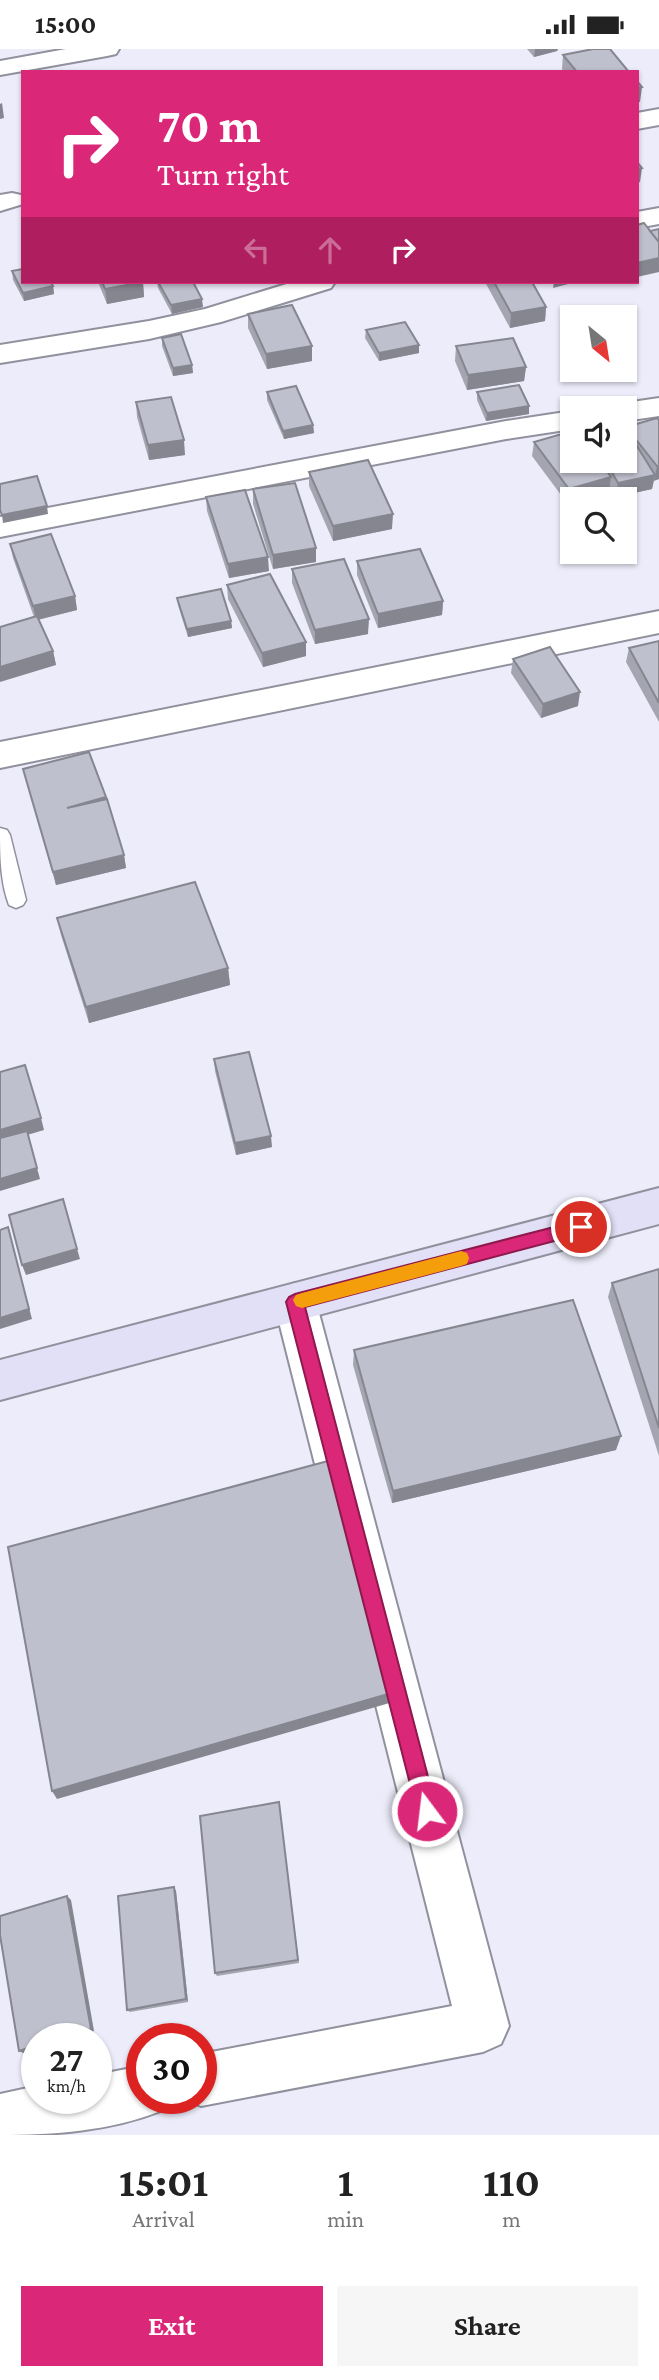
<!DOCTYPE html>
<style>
body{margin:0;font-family:"Crimson Pro",serif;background:#f6f6f6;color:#222;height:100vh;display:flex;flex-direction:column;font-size:26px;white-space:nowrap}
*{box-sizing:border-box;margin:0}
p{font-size:23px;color:#767676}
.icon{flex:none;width:38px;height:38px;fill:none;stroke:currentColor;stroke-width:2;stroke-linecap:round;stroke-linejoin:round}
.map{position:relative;height:2086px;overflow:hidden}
.side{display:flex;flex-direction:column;background:#fff;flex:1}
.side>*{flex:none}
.hud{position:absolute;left:21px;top:21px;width:618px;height:214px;border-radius:0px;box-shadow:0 2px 5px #0004;background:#db2777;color:#fff;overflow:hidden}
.needle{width:46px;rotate:150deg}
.tools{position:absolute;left:560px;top:256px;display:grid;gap:14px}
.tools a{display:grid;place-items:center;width:77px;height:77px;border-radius:0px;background:#fff;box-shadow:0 2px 5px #0004;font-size:35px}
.speed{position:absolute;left:21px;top:1974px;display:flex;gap:14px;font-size:35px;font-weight:700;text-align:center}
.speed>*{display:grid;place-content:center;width:91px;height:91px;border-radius:50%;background:#fff;box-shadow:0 2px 5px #0004;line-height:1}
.speed small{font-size:18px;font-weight:400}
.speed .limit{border:10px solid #d22;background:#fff;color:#111}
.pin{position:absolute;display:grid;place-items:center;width:60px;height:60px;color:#fff;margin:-30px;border:4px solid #fff;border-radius:50%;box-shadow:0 2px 7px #0007}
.me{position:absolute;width:77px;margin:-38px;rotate:345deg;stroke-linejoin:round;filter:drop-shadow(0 0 5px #0008)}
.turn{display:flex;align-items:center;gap:24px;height:147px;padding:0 21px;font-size:32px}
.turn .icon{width:91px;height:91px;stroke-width:2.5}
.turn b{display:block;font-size:49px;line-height:60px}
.lanes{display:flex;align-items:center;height:66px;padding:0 21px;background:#0003;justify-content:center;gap:35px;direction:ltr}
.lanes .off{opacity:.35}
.eta{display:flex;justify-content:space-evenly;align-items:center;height:119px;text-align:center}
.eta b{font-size:42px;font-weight:700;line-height:49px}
.button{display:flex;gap:14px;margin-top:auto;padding:14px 21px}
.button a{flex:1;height:80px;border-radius:0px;background:#db2777;color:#fff;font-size:28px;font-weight:700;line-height:80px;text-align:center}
.button a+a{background:#f6f6f6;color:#222}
.status{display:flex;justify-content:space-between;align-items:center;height:49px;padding:0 35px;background:#fff;direction:ltr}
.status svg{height:19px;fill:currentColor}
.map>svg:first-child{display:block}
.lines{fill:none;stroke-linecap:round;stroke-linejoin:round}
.service-casing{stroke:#90919d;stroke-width:3}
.minor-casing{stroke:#90919d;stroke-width:4}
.secondary-casing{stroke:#90919d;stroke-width:4}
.service{fill:#fff;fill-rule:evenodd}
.minor{fill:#fff;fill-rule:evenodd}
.secondary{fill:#e1e0f6;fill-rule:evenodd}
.wall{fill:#a4a5b0}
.shaded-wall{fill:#868690}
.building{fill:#bfc0cd;stroke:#868690;stroke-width:2}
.route{fill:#db2777;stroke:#8e194d;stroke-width:2}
.slow{fill:#f59e0b}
</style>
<div class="status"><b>15:00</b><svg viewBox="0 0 49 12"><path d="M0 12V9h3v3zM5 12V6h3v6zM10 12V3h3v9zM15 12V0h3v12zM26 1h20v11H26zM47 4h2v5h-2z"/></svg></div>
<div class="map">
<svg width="659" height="2086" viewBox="0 0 659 2086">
<rect width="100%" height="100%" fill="#ececfa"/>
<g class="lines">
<g class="service-casing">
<path id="service" d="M0,779L7,781L10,786L26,851L23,856L16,859L9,856C0,833 0,804 0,779Z"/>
</g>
<g class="minor-casing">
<g id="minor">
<path d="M66,0H119L116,5L107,7L0,26V12Z"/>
<path d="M659,60V76L637,80V64Z"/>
<path d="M12,144L21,146L23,155L0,162V146Z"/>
<path d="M659,159V175L637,179V163Z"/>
<path d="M293,233H335L331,239L221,273L149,290L0,314V296L149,272L205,260Z"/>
<path d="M659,349V367L625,372V359H613L625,354Z"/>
<path d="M572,362V380L506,390L0,488V468L506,372Z"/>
<path d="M659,562V584L0,719V693Z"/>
<path d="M295,1234L310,1240L316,1253L509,1977L501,1995L483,2003L201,2057L182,2049H201V2005L452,1957L274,1253L280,1240Z"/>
<path d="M142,2017V2049H166L161,2062C110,2082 54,2086 0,2086V2045L37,2037V2049H96V2026Z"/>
</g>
</g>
<g class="secondary-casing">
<path id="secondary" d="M659,1139V1175L0,1351V1311Z"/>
</g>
<use href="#service" class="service"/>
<use href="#minor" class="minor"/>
<use href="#secondary" class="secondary"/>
</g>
<g class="wall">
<path d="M527,0H558L557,2L534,8Z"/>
<path d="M563,6L629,23H564L562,20Z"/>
<path d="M12,222L53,237L54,245L24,252L13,231Z"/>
<path d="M98,233H143L144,248L107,255Z"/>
<path d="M157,233H193L203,258L172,265L158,239Z"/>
<path d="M485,233H532L546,258L545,272L510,279Z"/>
<path d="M248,265L312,312L267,320L248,279Z"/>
<path d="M366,281L419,304L379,312L365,289Z"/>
<path d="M162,289L192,316L193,324L173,327L162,297Z"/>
<path d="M456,297L526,318L524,332L467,341L455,312Z"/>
<path d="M267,343L313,376L314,384L284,390L267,351Z"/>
<path d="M477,343L529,365L486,372L477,351Z"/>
<path d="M136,353L185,406L149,411L137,368Z"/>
<path d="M657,369L659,430L654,431L652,440L616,448L610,438L609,442L567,454L532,407L534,393L572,411H625L626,378Z"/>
<path d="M309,423L392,480L333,492L309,437Z"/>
<path d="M253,440L316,513L273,520L253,455Z"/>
<path d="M206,448L269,522L229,529L207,462Z"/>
<path d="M10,495L75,547L77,561L38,571L53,602L56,616L34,568L13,509Z"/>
<path d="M357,512L443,552L442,566L378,579L357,526Z"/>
<path d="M292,520L368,585L315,595L292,534Z"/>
<path d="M227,536L306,607L263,618L228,550Z"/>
<path d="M177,549L231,572L232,579L188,588L178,556Z"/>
<path d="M659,592V673L626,613L629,599Z"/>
<path d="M513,610L578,657L541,669L511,624Z"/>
<path d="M23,720L106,748L124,806L126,819L56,836Z"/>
<path d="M57,869L228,919L230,936L89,974L61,886Z"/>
<path d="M214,1010L272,1098L236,1106L215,1022Z"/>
<path d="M659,1220V1407L608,1248L612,1234Z"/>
<path d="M354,1301L616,1401L392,1454L353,1316Z"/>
<path d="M279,1753L299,1914L217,1927L215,1924Z"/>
<path d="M176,1842L188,1953L130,1963L127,1961Z"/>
</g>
<g class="shaded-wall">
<path d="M535,0H558L557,2L534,8Z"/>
<path d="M642,38L640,53H637V39Z"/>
<path d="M2,54L4,69L0,70V55Z"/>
<path d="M642,119L640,133L637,134V120Z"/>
<path d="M659,209V223L637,228V214Z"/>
<path d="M143,233L144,248L107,255L105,240Z"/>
<path d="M554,233H572V234L553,239Z"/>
<path d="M53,237L54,245L24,252L23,244Z"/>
<path d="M202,250L203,258L172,265L171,256Z"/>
<path d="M546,258L545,272L510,279L511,264Z"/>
<path d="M419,296V304L379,312V304Z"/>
<path d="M312,297V312L267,320L266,305Z"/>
<path d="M192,316L193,324L173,327V319Z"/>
<path d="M526,318L524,332L467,341L468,326Z"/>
<path d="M529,357V365L486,372L487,364Z"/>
<path d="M313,376L314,384L284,390L283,382Z"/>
<path d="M184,391L185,406L149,411L148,396Z"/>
<path d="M657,417H659V430L654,432Z"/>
<path d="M655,426L652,440L616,448L618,434Z"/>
<path d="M611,428L609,442L583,450H572V453L567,454L569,440Z"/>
<path d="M47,457L48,465L3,474L2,466Z"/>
<path d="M393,465L392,480L333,492V477Z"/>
<path d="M316,499V513L273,520V506Z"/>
<path d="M268,508L269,522L229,529L228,515Z"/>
<path d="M75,547L77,561L36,571L33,557Z"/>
<path d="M443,552L442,566L378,579V565Z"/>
<path d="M369,570L368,585L315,595V581Z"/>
<path d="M231,572L232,579L188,588L187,580Z"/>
<path d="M306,593V607L263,618L262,604Z"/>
<path d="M53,602L56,616L0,633V618Z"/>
<path d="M580,643L578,657L541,669L543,655Z"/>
<path d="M106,748L108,761L67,759Z"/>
<path d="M124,806L126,819L56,836L53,823Z"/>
<path d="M228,919L230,936L89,974L86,958Z"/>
<path d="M41,1069L44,1081L0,1094V1081Z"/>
<path d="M271,1087L272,1098L236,1106L235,1094Z"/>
<path d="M37,1119L40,1130L0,1142V1130Z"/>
<path d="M8,1178L32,1270L0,1280V1269Z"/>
<path d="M77,1200L80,1210L26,1226L22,1216Z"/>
<path d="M621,1387L616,1401L392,1454L393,1442Z"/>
<path d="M395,1643L393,1653L57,1750L52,1742Z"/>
<path d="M174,1838L176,1842L188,1953L186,1950Z"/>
<path d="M67,1847L71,1851L94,1982L69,1990H58Z"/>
<path d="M37,1996V2000L23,2004L19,2002Z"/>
</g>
<g class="building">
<path d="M593,0H610L629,23H577L563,6Z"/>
<path d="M637,32L642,38L637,39Z"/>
<path d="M637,113L642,119L637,120Z"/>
<path d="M644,174L659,193V209L637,214V176Z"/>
<path d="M659,180V193L650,182Z"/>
<path d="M23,220V233H51L53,237L23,244L12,222Z"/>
<path d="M102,233H143L105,240Z"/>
<path d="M158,233H193L202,250L171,256Z"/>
<path d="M494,233H532L546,258L511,264Z"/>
<path d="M292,256L312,297L266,305L248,265Z"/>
<path d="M405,273L419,296L379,304L366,281Z"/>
<path d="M181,285L192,316L173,319L162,289Z"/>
<path d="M513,289L526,318L468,326L456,297Z"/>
<path d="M519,336L529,357L487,364L477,343Z"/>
<path d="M296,337L313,376L283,382L267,343Z"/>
<path d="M171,348L184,391L148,396L136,353Z"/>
<path d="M657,369L659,371V417H657L626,378Z"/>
<path d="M625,378L655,426L618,434L605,411H625Z"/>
<path d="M572,382V411H599L611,428L569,440L534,393Z"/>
<path d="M368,411L393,465L333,477L309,423Z"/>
<path d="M37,427L47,457L2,466L0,461V435Z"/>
<path d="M295,434L316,499L273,506L253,440Z"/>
<path d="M245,441L268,508L228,515L206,448Z"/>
<path d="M51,485L75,547L33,557L10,495Z"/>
<path d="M420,500L443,552L378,565L357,512Z"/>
<path d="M344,510L369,570L315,581L292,520Z"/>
<path d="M270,525L306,593L262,604L227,536Z"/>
<path d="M221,540L231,572L187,580L177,549Z"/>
<path d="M37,567L53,602L0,618V578Z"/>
<path d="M659,592V654L629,599Z"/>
<path d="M550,598L580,643L543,655L513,610Z"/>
<path d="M89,703L106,748L67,759L107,750L124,806L53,823L23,720Z"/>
<path d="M195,833L228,919L86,958L57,869Z"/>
<path d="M249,1003L271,1087L235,1094L214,1010Z"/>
<path d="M25,1016L41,1069L0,1081V1023Z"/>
<path d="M27,1082L37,1119L0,1130V1089Z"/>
<path d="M63,1150L77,1200L22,1216L9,1166Z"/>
<path d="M8,1178L29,1260L0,1269V1181Z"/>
<path d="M659,1220V1379L612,1234Z"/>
<path d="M573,1251L621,1387L393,1442L354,1301Z"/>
<path d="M328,1412L395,1643L52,1742L8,1498Z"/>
<path d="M279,1753L298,1911L215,1924L200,1767Z"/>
<path d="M174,1838L186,1950L127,1961L118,1847Z"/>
<path d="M67,1847L91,1980L58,1990H37V1996L19,2002L0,1886V1867Z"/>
</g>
<path class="route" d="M581,1171L587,1173L589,1178L587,1183L581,1185L305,1258L437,1762L434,1769L427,1772L420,1769L417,1762L286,1253L289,1248L295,1245Z"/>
<path class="slow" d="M461,1202L467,1204L469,1209L467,1215L461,1217L302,1259L296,1257L293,1251L296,1246L302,1244Z"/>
</svg>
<div class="tools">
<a><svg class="needle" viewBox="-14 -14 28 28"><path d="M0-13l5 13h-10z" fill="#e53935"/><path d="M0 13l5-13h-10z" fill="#767676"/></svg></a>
<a><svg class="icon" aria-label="sound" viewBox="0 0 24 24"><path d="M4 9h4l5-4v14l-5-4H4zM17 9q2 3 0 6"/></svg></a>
<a><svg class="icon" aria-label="search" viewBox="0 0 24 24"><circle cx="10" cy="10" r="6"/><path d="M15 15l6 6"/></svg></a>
</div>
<div class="speed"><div>27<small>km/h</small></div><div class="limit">30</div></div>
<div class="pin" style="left:581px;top:1178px;background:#d93025"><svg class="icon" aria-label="arrive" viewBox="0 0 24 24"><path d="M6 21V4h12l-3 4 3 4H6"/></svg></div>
<svg class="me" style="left:427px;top:1762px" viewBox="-20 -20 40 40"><circle r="17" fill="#db2777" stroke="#fff" stroke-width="3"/><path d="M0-11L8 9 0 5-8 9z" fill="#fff"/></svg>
<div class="hud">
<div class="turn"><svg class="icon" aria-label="right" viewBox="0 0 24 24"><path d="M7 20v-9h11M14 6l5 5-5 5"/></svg><div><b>70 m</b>Turn right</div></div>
<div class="lanes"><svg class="icon off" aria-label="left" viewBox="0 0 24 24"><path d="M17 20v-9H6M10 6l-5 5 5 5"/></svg><svg class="icon off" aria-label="ahead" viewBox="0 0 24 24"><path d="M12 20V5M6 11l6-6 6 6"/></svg><svg class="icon" aria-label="right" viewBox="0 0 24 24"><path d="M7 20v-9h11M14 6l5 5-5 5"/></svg></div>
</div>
</div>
<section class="side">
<div class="eta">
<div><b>15:01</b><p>Arrival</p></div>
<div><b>1</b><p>min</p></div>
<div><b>110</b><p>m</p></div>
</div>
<div class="button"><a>Exit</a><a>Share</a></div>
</section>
